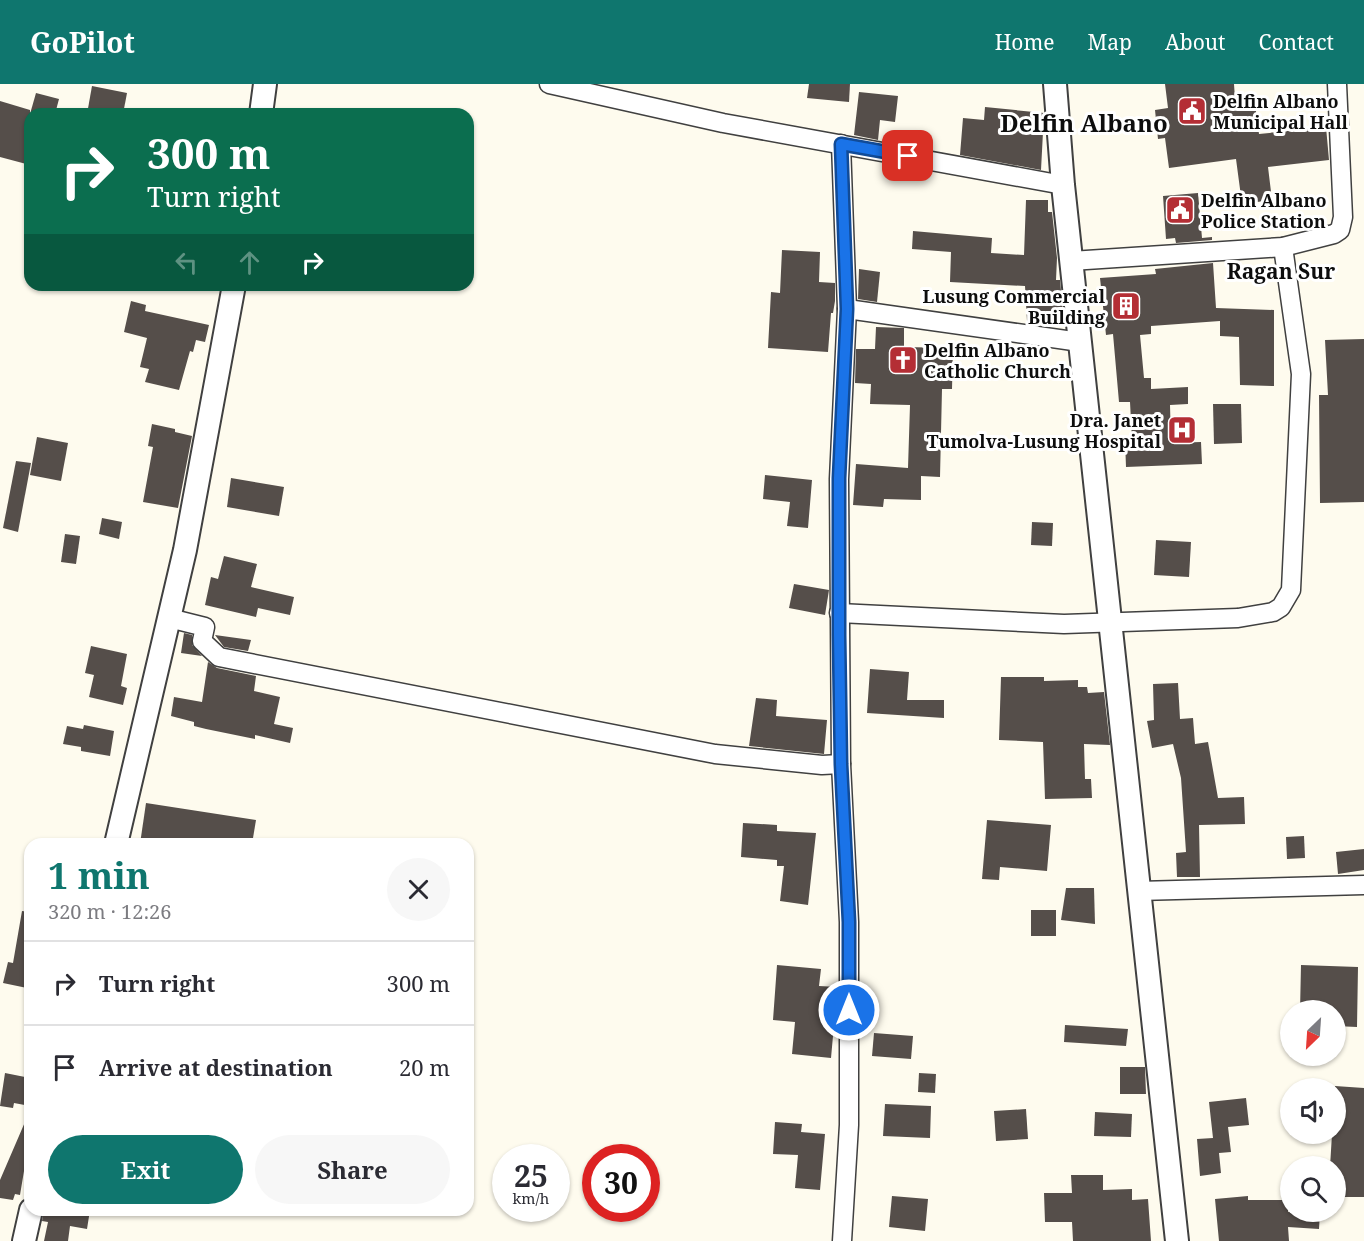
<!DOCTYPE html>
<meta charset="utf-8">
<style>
body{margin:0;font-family:"Noto Serif",serif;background:#f7f7f7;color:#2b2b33;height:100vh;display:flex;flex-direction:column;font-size:22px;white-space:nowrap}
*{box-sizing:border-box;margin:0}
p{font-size:20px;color:#7c7c81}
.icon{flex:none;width:33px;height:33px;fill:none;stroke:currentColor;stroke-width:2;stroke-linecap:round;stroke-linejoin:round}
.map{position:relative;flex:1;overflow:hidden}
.sheet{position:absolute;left:24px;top:754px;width:450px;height:378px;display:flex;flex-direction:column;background:#fff;border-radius:18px;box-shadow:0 2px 4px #0004}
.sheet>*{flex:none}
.top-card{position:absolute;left:24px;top:24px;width:450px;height:183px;border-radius:18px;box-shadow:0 2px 4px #0004;background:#0b6e4f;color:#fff;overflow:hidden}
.needle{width:39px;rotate:205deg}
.buttons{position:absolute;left:1280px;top:916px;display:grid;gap:12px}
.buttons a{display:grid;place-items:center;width:66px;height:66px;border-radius:50%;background:#fff;box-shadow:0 2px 4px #0004;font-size:30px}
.speed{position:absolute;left:492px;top:1060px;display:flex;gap:12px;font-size:30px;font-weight:700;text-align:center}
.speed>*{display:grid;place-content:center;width:78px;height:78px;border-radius:50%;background:#fff;box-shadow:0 2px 4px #0004;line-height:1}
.speed small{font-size:15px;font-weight:400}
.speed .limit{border:9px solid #d22;background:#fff;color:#111}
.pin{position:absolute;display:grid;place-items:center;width:51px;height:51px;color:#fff;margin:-26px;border-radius:12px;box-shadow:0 3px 9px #0006}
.me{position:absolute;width:66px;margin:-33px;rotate:0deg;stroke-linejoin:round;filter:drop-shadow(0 0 4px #0008)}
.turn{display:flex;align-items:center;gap:21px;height:126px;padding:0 24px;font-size:27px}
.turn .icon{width:78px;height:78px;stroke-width:2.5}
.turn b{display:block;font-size:42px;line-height:51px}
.lanes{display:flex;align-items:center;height:57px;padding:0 24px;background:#0003;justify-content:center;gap:30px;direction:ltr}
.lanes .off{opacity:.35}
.round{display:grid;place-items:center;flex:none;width:63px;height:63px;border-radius:32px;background:#f7f7f7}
.head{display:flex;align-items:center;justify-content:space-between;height:102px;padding:0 24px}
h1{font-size:36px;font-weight:700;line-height:45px;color:#0f766e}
.primary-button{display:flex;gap:12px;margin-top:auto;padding:12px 24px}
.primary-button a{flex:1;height:69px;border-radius:36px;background:#0f766e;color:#fff;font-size:24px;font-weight:700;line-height:69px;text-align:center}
.primary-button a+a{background:#f7f7f7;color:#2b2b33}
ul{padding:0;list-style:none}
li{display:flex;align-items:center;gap:18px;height:84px;padding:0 24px;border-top:2px solid #e1e1e2}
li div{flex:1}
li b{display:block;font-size:22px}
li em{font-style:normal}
header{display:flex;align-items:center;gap:36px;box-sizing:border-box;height:84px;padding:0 30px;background:#0f766e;color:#fff}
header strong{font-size:28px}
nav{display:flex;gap:33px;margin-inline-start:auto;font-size:21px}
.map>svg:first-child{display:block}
.building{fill:#554e4a}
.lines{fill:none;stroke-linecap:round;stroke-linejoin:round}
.minor-casing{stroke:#404040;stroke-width:21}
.tertiary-casing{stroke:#404040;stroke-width:26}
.minor{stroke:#fff;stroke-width:18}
.tertiary{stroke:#fff;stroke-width:22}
.route-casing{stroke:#114b97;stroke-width:15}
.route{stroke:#1a73e8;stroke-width:10}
.labels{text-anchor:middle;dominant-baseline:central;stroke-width:6;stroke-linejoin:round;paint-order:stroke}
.poi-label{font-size:18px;font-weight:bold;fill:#0d0d0d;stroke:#fff;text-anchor:start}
.quarter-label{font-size:21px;font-weight:bold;fill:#0d0d0d;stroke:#fff}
.district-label{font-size:24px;font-weight:bold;fill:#0d0d0d;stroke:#fff}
</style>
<header>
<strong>GoPilot</strong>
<nav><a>Home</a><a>Map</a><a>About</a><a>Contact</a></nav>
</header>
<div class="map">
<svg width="1364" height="1157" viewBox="0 0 1364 1157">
<rect width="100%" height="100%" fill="#fefbee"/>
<g class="building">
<path d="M809,0H850L849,18L807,14Z"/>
<path d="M1165,0H1234L1235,15L1254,12L1259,50L1326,43L1329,76L1268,83L1272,116L1242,120L1236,75L1169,84L1165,54L1158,55L1155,26L1168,24Z"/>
<path d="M92,2L127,9L123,30H87Z"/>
<path d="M859,8L898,12L895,38L880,36L878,56L854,51Z"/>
<path d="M36,9L59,15L55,30H30Z"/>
<path d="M0,17L30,26V81L0,73Z"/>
<path d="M985,23L1044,29L1041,86L960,71L963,34L984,36Z"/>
<path d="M1198,109L1202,154L1212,153V156L1176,159L1175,154L1166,155L1163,112Z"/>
<path d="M1026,116H1048V128H1052L1057,174L1056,196H1060L1064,238L1027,237L1025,202L950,198L951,168L912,165L913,147L992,154L991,169L1024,171Z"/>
<path d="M782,166L820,168L819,198L835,199V217L833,229H831L828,268L768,264L771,208L780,209Z"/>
<path d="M1213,179L1216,224L1274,226V302L1240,301L1239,253L1220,252V237L1151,242V250L1140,251L1144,294H1151V305L1188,303V320L1170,321L1171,359L1201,358L1202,380L1126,383L1125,356H1132L1130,318H1119L1113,250L1106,251L1100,194L1156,190L1155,185Z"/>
<path d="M859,185L880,188L877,218L858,215Z"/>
<path d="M131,217L146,221L145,227L209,241L205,258L196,256L193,268L190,267L179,306L145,298L149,285L140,283L147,254L124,248Z"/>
<path d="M876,243L904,244V263L953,264L952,305H942L940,393L921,392V416L884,415L883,423L853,421L856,380L908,384L910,321L870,320L871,300L855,299L856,265H875Z"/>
<path d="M1364,255V418L1320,419L1319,311H1328L1325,256Z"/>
<path d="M1213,320H1241L1242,359L1214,360Z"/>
<path d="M152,340L175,345V348L192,352L178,424L143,418L153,363L148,362Z"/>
<path d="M37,353L68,359L61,397L30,391Z"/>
<path d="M16,377L31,379L18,448L3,444Z"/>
<path d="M765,391L812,396L808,444L787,442L790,418L763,415Z"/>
<path d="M231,394L284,403L279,432L227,423Z"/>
<path d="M102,434L122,438L119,455L99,450Z"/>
<path d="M1032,438L1053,439L1052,462L1031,461Z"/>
<path d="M65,450L80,452L76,480L61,478Z"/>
<path d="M1156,456L1191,458L1189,493L1154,491Z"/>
<path d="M224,472L257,480L251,503L294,513L290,531L258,524L256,533L205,521L211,493L218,495Z"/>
<path d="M794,500L829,506L825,531L789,524Z"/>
<path d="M184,549L192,551V561L202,572L181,569Z"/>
<path d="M215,551L251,556L248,567L224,563Z"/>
<path d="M91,562L127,570L121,602L127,604L123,621L89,613L94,591L85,589Z"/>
<path d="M208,578L217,584L256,592L254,607L280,613L274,640L293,644L290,659L255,651V655L206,645L194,642V638L171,632L174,613L202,618Z"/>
<path d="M870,585L909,588L907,616H944V634L867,629Z"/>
<path d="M1001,593H1044V597L1078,596V603H1087L1088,609L1104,608L1110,661L1084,660L1085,695H1091L1092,714L1045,715L1043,658L999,656Z"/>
<path d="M1178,599L1180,635L1193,634L1195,660L1208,658L1218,714L1244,713L1245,740L1199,741L1200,793H1177L1176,769L1186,768L1181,694L1173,660L1152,664L1147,637L1154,636L1153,600Z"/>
<path d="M756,614L777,616L776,632L827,636L824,670L749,662Z"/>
<path d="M84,641L114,647L110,672L81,667V663L63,660L67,642L83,645Z"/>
<path d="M146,719L256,736L252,760H140Z"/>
<path d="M987,736L1051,741L1047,787L1000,783L999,796L982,795Z"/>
<path d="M743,739L777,741V747L816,749L808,821L780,817L784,782H777V776L741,773Z"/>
<path d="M1304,752L1305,774L1287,775L1286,753Z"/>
<path d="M1364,765V786L1338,790L1336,768Z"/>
<path d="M1066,804H1094L1095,840L1061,836Z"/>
<rect x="1031" y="826" width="25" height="26"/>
<path d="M22,827L30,828V888L27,904L3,899L8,878L13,879Z"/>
<path d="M777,881L821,885L819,902L838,903V941H834L831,974L792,970L795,938L773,936Z"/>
<path d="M1301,881L1358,883L1357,943L1335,942V927H1300Z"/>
<path d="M1065,941L1128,945L1126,962L1064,958Z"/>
<path d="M874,949L913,952L911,975L872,972Z"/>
<path d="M1120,983H1145L1146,1010H1120Z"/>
<path d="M5,989L30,994V1022L14,1019L13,1024L0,1022Z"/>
<path d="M919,989L936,990L935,1009L918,1008Z"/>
<path d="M1335,1002L1364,1004V1113H1335V1083H1330L1332,1050H1335Z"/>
<path d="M1246,1014L1249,1041L1228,1043L1231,1068L1219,1069L1221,1089L1200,1092L1197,1055L1213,1054L1209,1018Z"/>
<path d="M885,1020L931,1022L930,1054L883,1052Z"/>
<path d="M1026,1025L1028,1055L996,1057L994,1027Z"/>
<path d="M1095,1028L1132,1030L1131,1053L1094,1052Z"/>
<path d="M25,1038L30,1040V1051L20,1111L15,1110L13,1116L0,1114V1096Z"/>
<path d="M775,1038L802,1040L801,1048L825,1050L820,1106L795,1104L798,1071L773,1070Z"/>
<path d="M1071,1091H1103V1106L1132,1105V1116L1148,1115L1151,1157H1073L1072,1138H1045L1044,1109H1072Z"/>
<path d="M892,1112L928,1115L925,1147L889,1143Z"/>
<path d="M1248,1112V1116H1288V1128H1320L1319,1145L1288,1143L1289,1157H1219L1215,1115Z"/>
<path d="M44,1126H90L87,1145L70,1142L68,1157H44L48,1138L42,1137Z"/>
</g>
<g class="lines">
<g class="minor-casing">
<g id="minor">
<path d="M549,0L723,39L1063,101"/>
<path d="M841,60L847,225L839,395L841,680L849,838V1041L842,1157"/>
<path d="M1071,177L1283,163L1334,150L1340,146L1343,133L1337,0"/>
<path d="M847,225L1080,258"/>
<path d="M839,529L1064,540L1238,534L1273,528L1281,523L1291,506L1301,290L1283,163"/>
<path d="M169,534L205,543L202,557L219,573L715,670L822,681L841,680"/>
<path d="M1138,807L1364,801"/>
</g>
</g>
<g class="tertiary-casing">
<g id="tertiary">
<path d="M1055,0L1063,101L1177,1157"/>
<path d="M261,30L265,0"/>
<path d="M116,760L185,466L234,201"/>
<path d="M24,1157L31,1126"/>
</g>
</g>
<use href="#minor" class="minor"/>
<use href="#tertiary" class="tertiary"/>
</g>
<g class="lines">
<g class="route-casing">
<path id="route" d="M849,926V838L841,680L839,551V394L847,225L841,60L908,72"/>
</g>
<use href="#route" class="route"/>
</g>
<defs>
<g id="civic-square" transform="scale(1.5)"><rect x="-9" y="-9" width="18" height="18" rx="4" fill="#b42e35" stroke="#fff"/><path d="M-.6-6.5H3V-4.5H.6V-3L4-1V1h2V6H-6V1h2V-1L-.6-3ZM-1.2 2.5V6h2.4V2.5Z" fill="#fff"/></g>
<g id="building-square" transform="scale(1.5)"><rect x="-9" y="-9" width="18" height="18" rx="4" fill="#b42e35" stroke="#fff"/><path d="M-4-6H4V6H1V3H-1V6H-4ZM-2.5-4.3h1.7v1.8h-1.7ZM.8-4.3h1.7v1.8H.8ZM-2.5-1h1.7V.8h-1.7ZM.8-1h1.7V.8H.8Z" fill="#fff"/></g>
<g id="church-square" transform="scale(1.5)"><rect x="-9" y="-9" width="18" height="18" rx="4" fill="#b42e35" stroke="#fff"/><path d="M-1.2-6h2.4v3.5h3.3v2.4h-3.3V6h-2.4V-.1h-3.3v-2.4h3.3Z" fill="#fff"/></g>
<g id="hospital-square" transform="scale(1.5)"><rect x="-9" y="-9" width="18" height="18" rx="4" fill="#b42e35" stroke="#fff"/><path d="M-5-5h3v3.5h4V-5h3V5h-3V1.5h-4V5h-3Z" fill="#fff"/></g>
</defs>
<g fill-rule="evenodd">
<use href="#civic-square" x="1192" y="27"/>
<use href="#civic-square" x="1180" y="126"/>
<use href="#building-square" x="1126" y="222"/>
<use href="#church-square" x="903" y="276"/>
<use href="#hospital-square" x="1182" y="346"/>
</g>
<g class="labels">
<g class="poi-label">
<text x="1213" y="17">Delfin Albano<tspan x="1213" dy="21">Municipal Hall</tspan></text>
<text x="1201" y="116">Delfin Albano<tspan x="1201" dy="21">Police Station</tspan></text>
<text x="1105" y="212" text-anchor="end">Lusung Commercial<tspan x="1105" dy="21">Building</tspan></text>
<text x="924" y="266">Delfin Albano<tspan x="924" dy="21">Catholic Church</tspan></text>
<text x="1161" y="336" text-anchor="end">Dra. Janet<tspan x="1161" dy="21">Tumolva-Lusung Hospital</tspan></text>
</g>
<g class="quarter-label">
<text x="1281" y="187">Ragan Sur</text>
</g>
<g class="district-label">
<text x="1084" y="38">Delfin Albano</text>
</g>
</g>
</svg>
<div class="buttons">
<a><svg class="needle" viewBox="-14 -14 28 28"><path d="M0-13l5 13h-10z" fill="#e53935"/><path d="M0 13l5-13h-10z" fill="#7c7c81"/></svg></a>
<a><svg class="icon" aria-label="sound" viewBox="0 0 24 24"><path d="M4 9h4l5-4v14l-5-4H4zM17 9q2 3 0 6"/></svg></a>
<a><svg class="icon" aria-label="search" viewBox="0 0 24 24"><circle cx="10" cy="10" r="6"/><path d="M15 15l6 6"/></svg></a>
</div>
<div class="speed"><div>25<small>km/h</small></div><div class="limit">30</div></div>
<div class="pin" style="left:908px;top:72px;background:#d93025"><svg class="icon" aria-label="arrive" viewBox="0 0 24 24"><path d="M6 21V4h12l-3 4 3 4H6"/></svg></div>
<svg class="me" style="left:849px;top:926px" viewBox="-20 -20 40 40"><circle r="17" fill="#1a73e8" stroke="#fff" stroke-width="3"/><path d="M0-11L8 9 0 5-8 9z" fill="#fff"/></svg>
<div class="top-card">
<div class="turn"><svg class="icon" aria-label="right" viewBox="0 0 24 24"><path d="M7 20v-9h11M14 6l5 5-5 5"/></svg><div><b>300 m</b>Turn right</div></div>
<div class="lanes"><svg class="icon off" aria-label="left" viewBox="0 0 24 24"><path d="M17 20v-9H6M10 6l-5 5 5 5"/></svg><svg class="icon off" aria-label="ahead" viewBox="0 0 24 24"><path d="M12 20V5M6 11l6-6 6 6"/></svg><svg class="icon" aria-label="right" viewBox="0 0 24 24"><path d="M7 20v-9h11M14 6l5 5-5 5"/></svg></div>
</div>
<section class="sheet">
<div class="head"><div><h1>1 min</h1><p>320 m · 12:26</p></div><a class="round"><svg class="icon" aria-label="close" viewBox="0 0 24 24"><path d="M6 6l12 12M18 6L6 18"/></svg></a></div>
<ul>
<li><svg class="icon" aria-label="right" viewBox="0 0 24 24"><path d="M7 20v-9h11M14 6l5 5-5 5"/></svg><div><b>Turn right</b></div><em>300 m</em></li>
<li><svg class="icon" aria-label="arrive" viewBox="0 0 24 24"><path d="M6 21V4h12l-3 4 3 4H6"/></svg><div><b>Arrive at destination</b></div><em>20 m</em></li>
</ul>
<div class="primary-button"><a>Exit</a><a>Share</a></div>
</section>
</div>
